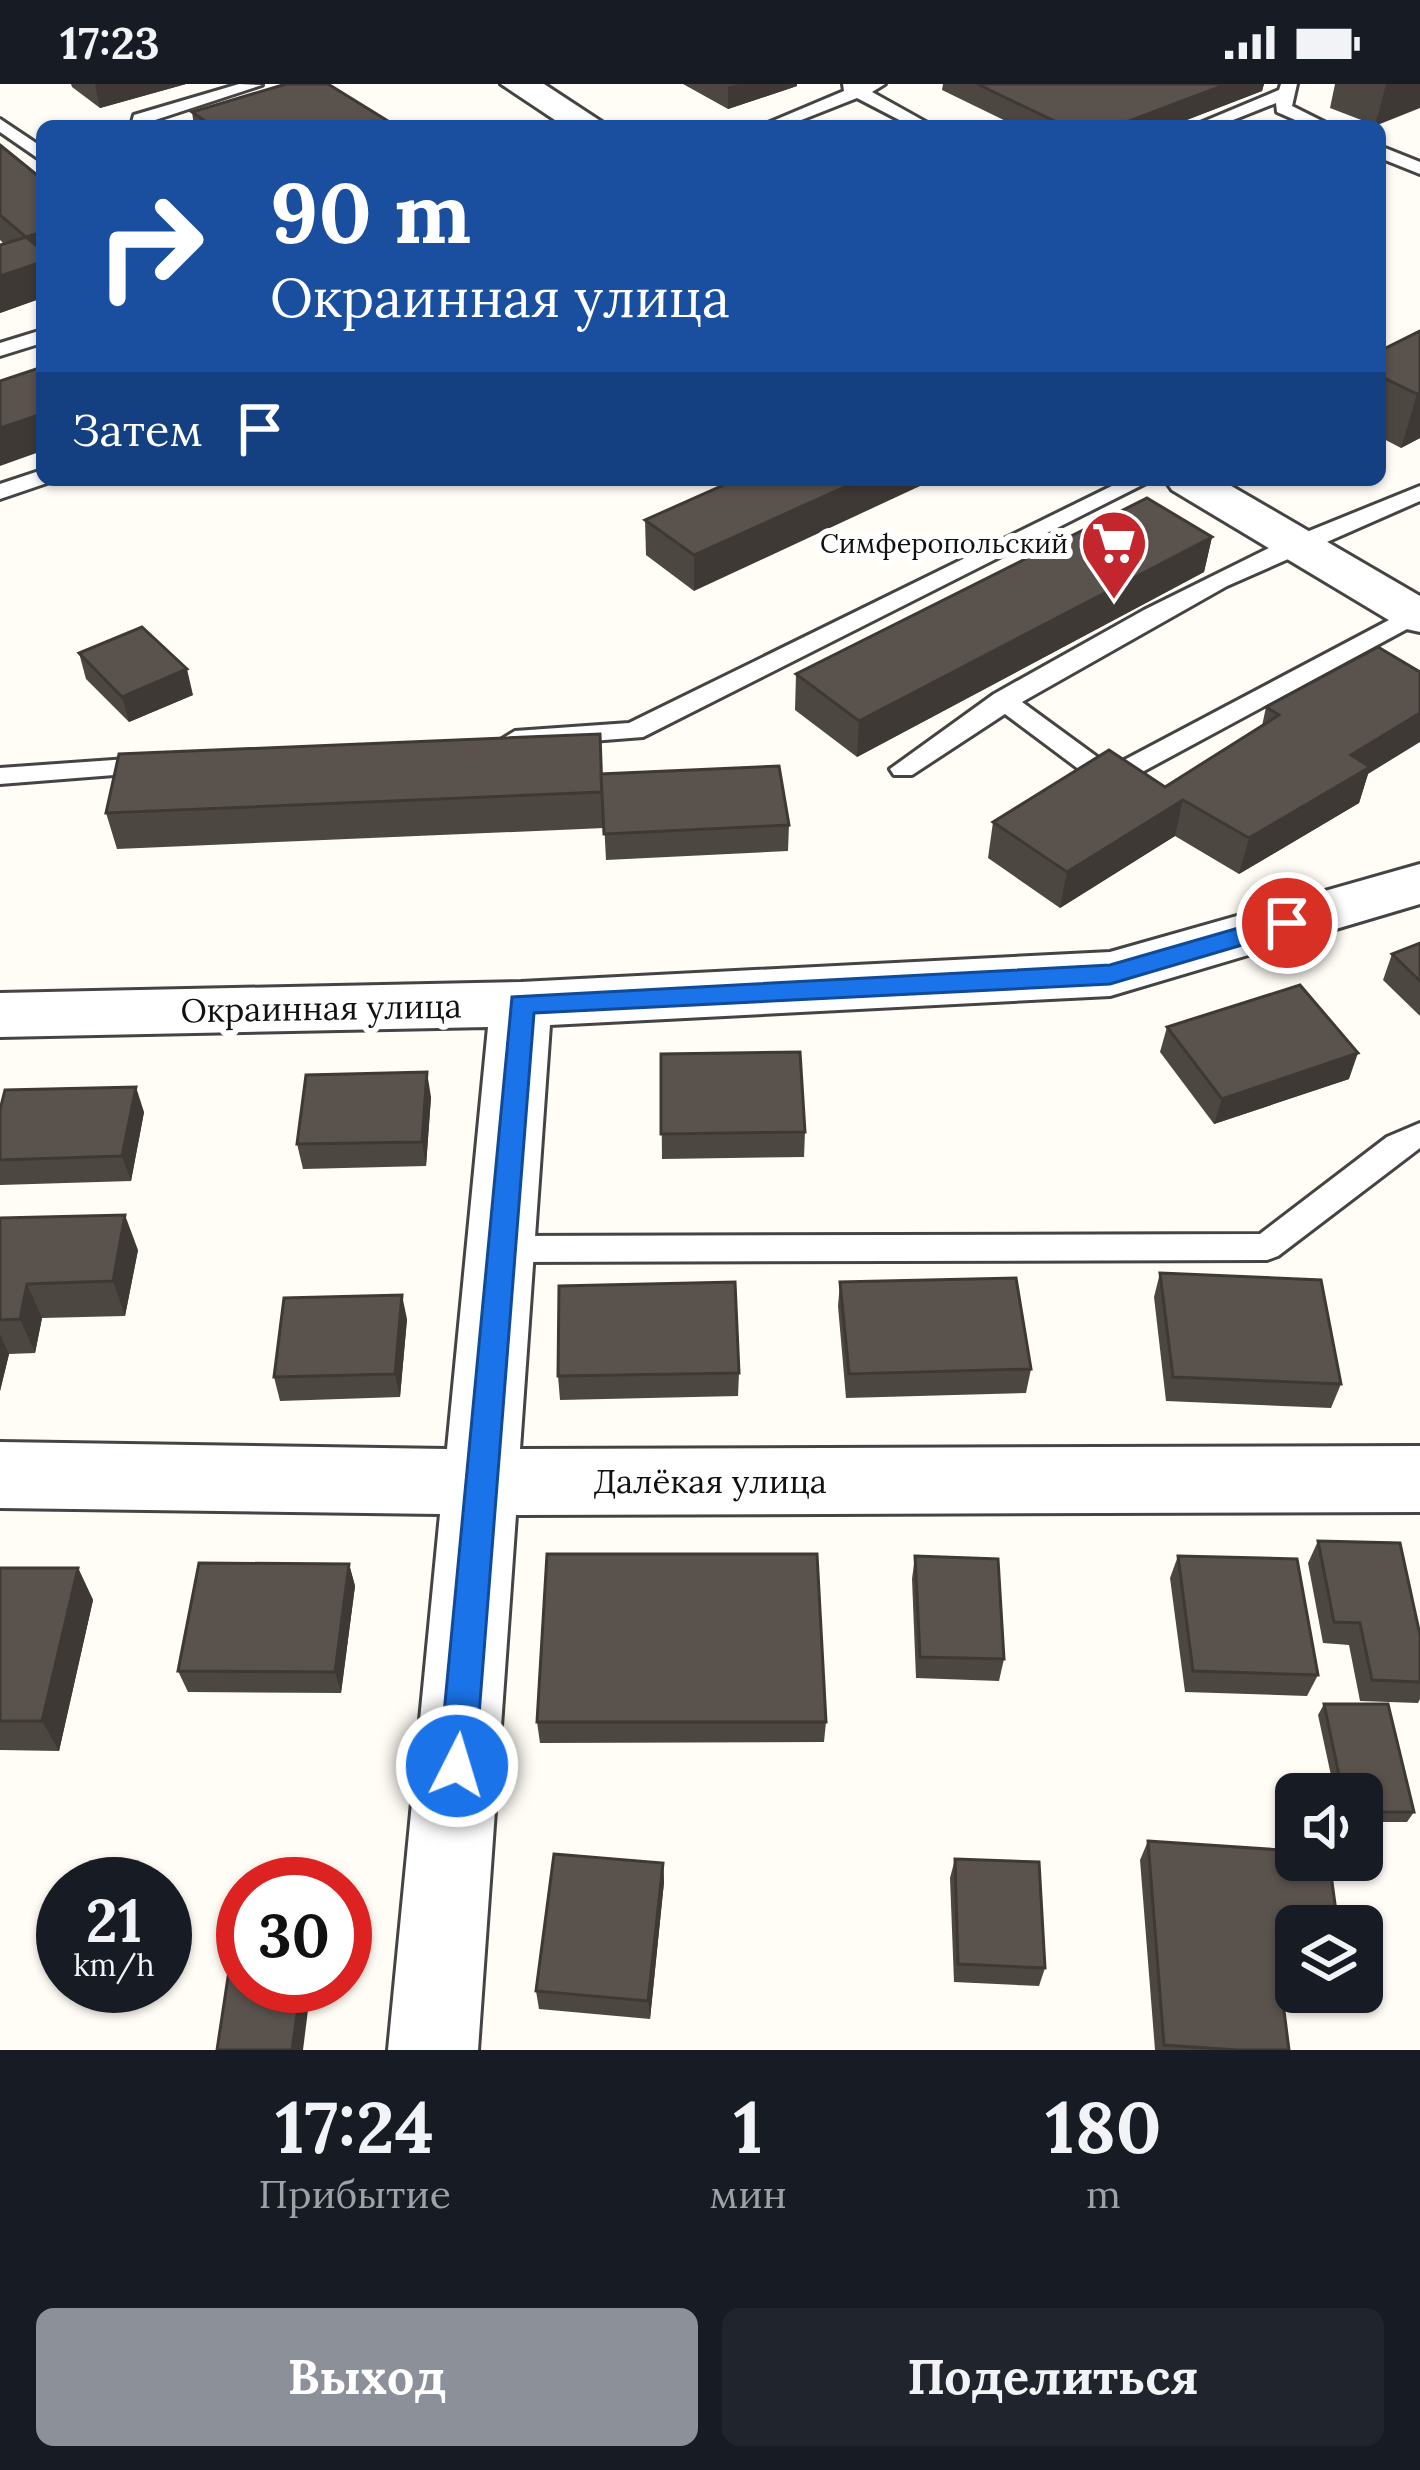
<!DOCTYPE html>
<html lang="ru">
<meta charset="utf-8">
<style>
body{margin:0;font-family:Lora,serif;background:#20242c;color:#f1f3f6;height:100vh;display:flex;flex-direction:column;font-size:45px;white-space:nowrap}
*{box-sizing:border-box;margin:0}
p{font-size:39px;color:#9ea1a6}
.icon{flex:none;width:66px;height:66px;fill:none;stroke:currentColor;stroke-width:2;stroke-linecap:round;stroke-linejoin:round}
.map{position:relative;height:1966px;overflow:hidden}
.panel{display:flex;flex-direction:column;background:#171b24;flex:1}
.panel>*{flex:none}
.hud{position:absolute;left:36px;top:36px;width:1350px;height:366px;border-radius:18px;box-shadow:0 3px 9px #0004;background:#1a4fa0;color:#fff;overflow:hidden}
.tools{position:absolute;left:1275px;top:1689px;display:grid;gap:24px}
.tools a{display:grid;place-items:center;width:108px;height:108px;border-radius:18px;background:#171b24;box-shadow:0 3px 9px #0004;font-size:60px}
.speed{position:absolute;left:36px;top:1773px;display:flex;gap:24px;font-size:60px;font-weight:700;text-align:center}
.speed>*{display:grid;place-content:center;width:156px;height:156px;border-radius:50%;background:#171b24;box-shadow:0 3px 9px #0004;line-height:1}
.speed small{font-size:30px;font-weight:400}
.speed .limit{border:18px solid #d22;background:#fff;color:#111}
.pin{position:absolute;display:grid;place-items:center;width:102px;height:102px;color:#fff;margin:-51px;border:6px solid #fff;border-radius:50%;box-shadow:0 3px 12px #0007}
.me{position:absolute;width:132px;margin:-66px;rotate:5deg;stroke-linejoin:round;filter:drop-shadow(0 0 9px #0008)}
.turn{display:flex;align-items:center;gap:42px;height:252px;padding:0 36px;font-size:54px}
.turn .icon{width:156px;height:156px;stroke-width:2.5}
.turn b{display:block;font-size:84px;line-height:102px}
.then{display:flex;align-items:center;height:114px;padding:0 36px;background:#0003;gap:24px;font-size:45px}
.eta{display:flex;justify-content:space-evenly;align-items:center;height:204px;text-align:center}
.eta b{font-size:72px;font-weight:800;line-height:84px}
.primary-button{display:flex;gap:24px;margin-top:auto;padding:24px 36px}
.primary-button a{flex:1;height:138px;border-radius:18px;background:#8c9099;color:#fff;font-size:48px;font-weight:800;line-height:138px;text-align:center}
.primary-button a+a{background:#20242c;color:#f1f3f6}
.status{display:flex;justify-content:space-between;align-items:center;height:84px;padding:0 60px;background:#171b24;direction:ltr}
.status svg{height:33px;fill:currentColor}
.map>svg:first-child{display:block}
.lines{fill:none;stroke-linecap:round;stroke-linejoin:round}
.service-casing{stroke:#444;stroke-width:6}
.minor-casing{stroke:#444;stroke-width:6}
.service{fill:#fff;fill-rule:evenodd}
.minor{fill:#fff;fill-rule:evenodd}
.wall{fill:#4d4742}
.shaded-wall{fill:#3f3936}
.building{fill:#5a524d;stroke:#3f3936;stroke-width:3}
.route{fill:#1a73e8;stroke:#114b97;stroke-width:3}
.labels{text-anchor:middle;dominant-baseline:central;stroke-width:12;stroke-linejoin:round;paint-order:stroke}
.far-poi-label{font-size:27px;fill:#111;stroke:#fff;text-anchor:end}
.street-label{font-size:33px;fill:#111;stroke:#fff}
</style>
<div class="status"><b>17:23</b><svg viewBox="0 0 49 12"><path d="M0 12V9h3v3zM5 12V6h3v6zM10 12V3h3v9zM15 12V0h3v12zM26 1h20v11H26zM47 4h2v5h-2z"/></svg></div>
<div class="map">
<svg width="1420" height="1966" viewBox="0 0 1420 1966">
<rect width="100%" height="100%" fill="#fffdf5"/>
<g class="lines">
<g class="service-casing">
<g id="service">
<path d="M239,0L262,1L149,38V42H131L134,31Z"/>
<path d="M843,0H885L872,8L933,42H911L857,14L786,42H761L844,7Z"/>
<path d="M1281,0H1297L1292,22L1332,42H1309L1277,28L1276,19L1218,42H1193L1279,6Z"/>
<path d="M0,35L42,63V77L0,48Z"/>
<path d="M1380,62L1420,78V90L1380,74Z"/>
<path d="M42,246V259L0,272V259Z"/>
<path d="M42,386V396L50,398L0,415V400Z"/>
<path d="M1124,396H1152L643,653L515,663L502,655L515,647L629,639Z"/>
<path d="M1420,402V417L1227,502L1022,618L1111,683L1408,526L1420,525V538L1118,701H1100L1005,630L912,691H894L890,685L994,610L1144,526L1277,460Z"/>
<path d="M156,673L169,681L165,687L0,700V684Z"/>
<path d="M1420,1039V1064L1278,1172L1267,1176L501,1178L490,1174L485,1165L490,1156L501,1152L1260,1150L1387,1053Z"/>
</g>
</g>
<g class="minor-casing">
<g id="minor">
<path d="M501,0H544L608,42H564Z"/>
<path d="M1165,396H1221L1420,512V548L1402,544L1172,406Z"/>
<path d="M1420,780V820L1110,912L550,941L520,1365L1420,1362V1428L516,1431L478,1966H388L440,1430L0,1424V1358L447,1365L488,943L0,953V909L521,898L1110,868Z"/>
</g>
</g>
<use href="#service" class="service"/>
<use href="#minor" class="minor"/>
</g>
<g class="wall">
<path d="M71,0H186L100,24L72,3Z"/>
<path d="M683,0H797V2L728,25Z"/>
<path d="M943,0H1264L1262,7L1171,42H1016L942,6Z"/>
<path d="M1335,0H1420L1377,42L1330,24Z"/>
<path d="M192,28L396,42H194Z"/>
<path d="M0,61L42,95V214L0,229L4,160L0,156Z"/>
<path d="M1420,247V354L1401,364L1380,353V267Z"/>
<path d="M735,396L694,507L646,471L645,436Z"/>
<path d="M1212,453L1204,488L857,673L795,626L796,590Z"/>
<path d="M79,569L193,611L129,638L86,595Z"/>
<path d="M1266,623L1368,690L1359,719L1239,790L1175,752L1060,824L988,774L993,738L1165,703L1262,642Z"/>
<path d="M602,690L789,741L788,767L606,776L603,719L604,744L117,765L106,729Z"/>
<path d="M1420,859V932L1383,896L1392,870Z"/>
<path d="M1167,943L1349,995L1214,1040L1160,968Z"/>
<path d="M661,970L805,1048L804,1073L662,1075Z"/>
<path d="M431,1013L426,1082L303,1085L297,1060Z"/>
<path d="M0,1026L144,1028L131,1097L0,1101Z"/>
<path d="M0,1134L138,1166L125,1232L42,1234L35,1269L9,1270L0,1307Z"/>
<path d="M1160,1189L1341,1300L1331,1324L1166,1317L1154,1213Z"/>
<path d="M840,1198L1031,1285L1026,1309L846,1314L838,1222Z"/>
<path d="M407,1235L400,1313L280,1317L274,1293Z"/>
<path d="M739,1289L738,1312L560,1316L558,1292Z"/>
<path d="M1318,1457L1420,1551V1615L1418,1619L1360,1617L1349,1561L1323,1559L1308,1479Z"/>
<path d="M915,1472L1004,1575L999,1597L916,1594L912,1495Z"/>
<path d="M1178,1472L1318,1591L1307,1612L1185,1608L1170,1494Z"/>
<path d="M349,1480L355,1502L341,1609L188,1608L178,1587Z"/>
<path d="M0,1484H78L93,1516L59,1667L0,1666Z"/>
<path d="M1324,1620L1414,1728L1407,1738H1362V1710H1335L1318,1631Z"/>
<path d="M537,1638H826L824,1658L540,1659Z"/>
<path d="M1148,1757L1296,1842V1908H1340L1333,1917L1283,1913L1289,1966H1155L1140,1776Z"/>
<path d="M955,1775L1045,1884L1039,1902L954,1898L950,1794Z"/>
<path d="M663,1779L664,1798L650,1935L539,1925L536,1907Z"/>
</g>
<g class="shaded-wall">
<path d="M95,0H186L100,24Z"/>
<path d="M737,0H797V2L728,25V3Z"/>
<path d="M1227,0H1264L1262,7L1171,42H1116Z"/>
<path d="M1386,0H1420V24L1375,42Z"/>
<path d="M42,148V214L0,229V192L26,153Z"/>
<path d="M1420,309V354L1401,364L1417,310Z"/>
<path d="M42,330V367L0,382V344Z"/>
<path d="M860,396H933L694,507V471Z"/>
<path d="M1212,453L1204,488L857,673L859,637Z"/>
<path d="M187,585L193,611L129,638L122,613Z"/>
<path d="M1420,629V658L1368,690L1359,719L1239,790L1249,754L1351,671Z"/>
<path d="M1183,716L1175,752L1060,824L1067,788Z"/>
<path d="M1358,969L1349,995L1214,1040L1222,1015Z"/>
<path d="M427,988L431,1013L426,1082L422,1058Z"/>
<path d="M136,1003L144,1028L131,1097L122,1072Z"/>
<path d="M125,1131L138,1166L125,1232L113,1197Z"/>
<path d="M27,1200L42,1234L35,1269L20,1235Z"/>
<path d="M402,1211L407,1235L400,1313L395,1290Z"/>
<path d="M0,1250L9,1270L0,1307Z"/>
<path d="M349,1480L355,1502L341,1609L335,1588Z"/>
<path d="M78,1484L93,1516L59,1667L42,1637Z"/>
<path d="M663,1779L664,1798L650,1935L648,1917Z"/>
<path d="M301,1902H311L303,1966H292Z"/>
</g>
<g class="building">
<path d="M286,0H328L396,42H212L192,28Z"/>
<path d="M977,0H1227L1116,42H1065Z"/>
<path d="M0,61L42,95V148L26,153L42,166V178L0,192V161L26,153L0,131Z"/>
<path d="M1420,247V309L1417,310L1380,292V267Z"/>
<path d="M42,283V330L0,344V297Z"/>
<path d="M735,396H860L694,471L645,436Z"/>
<path d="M1147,414L1212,453L859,637L796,590Z"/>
<path d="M142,543L187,585L122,613L79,569Z"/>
<path d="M1378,563L1420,588V629L1351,671L1370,683L1249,754L1183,716L1067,788L993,738L1109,666L1165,703L1279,631L1266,623Z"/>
<path d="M600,650L602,708L106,729L119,670Z"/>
<path d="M779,682L789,741L604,750L601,690Z"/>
<path d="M1420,859V897L1392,870Z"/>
<path d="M1300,901L1358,969L1222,1015L1167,943Z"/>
<path d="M800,968L805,1048L661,1050V970Z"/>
<path d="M427,988L422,1058L297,1060L306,991Z"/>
<path d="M136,1003L122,1072L0,1076V1026L5,1006Z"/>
<path d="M125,1131L113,1197L27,1200L20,1235L0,1236V1134Z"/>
<path d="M1160,1189L1321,1196L1341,1300L1173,1293Z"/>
<path d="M1016,1194L1031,1285L849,1290L840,1198Z"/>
<path d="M735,1198L739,1289L558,1292L559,1202Z"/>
<path d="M402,1211L395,1290L274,1293L284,1214Z"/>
<path d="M1318,1457L1400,1459L1420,1551V1598L1372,1596L1360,1539L1334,1538Z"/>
<path d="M547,1470H817L826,1638H537Z"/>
<path d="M915,1472L998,1475L1004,1575L920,1573Z"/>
<path d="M1178,1472L1297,1475L1318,1591L1193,1587Z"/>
<path d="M199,1479L349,1480L335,1588L178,1587Z"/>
<path d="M0,1484H78L42,1637H0Z"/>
<path d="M1324,1620H1388L1414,1728H1362V1710H1343Z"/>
<path d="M1148,1757L1296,1767V1776H1329L1338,1842H1296V1896L1280,1895L1289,1966H1238L1164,1961Z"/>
<path d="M554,1770L663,1779L648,1917L536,1907Z"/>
<path d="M955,1775L1039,1778L1045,1884L958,1880Z"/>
<path d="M238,1827H243V1902H301L292,1966H217Z"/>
</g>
<path class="route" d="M1287,830L1296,833L1300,839L1296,845L1110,900L534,929L475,1682L470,1694L457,1700L444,1694L439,1682L512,913L1110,881Z"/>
<defs>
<g id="supermarket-pin" transform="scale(3.45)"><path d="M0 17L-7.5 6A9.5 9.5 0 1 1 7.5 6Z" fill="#c4262e" stroke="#fff"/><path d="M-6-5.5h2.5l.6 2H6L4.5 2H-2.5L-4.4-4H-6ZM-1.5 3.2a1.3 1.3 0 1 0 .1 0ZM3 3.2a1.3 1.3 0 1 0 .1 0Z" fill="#fff"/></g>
</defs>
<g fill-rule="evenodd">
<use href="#supermarket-pin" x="1114" y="459"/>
</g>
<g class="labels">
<g class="far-poi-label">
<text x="1068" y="459">Симферопольский</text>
</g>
<g class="street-label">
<text transform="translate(321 924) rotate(-1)">Окраинная улица</text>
<text x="710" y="1397">Далёкая улица</text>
</g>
</g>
</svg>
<div class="tools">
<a><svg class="icon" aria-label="sound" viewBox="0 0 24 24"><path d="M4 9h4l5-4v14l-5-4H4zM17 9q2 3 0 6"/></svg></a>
<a><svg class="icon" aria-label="layers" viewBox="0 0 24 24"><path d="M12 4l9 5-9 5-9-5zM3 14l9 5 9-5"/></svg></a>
</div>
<div class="speed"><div>21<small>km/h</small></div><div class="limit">30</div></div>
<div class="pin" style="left:1287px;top:839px;background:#d93025"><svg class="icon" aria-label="arrive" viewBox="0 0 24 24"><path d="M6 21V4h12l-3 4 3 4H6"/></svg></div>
<svg class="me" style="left:457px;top:1682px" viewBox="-20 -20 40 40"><circle r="17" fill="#1a73e8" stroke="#fff" stroke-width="3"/><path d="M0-11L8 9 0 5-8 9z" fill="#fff"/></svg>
<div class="hud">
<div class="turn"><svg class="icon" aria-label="right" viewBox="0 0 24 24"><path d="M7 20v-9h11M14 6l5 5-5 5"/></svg><div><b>90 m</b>Окраинная улица</div></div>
<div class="then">Затем<svg class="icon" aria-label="arrive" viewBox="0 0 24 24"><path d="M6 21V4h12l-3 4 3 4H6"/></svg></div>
</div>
</div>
<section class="panel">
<div class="eta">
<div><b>17:24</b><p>Прибытие</p></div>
<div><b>1</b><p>мин</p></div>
<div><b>180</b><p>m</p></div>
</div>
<div class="primary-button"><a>Выход</a><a>Поделиться</a></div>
</section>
